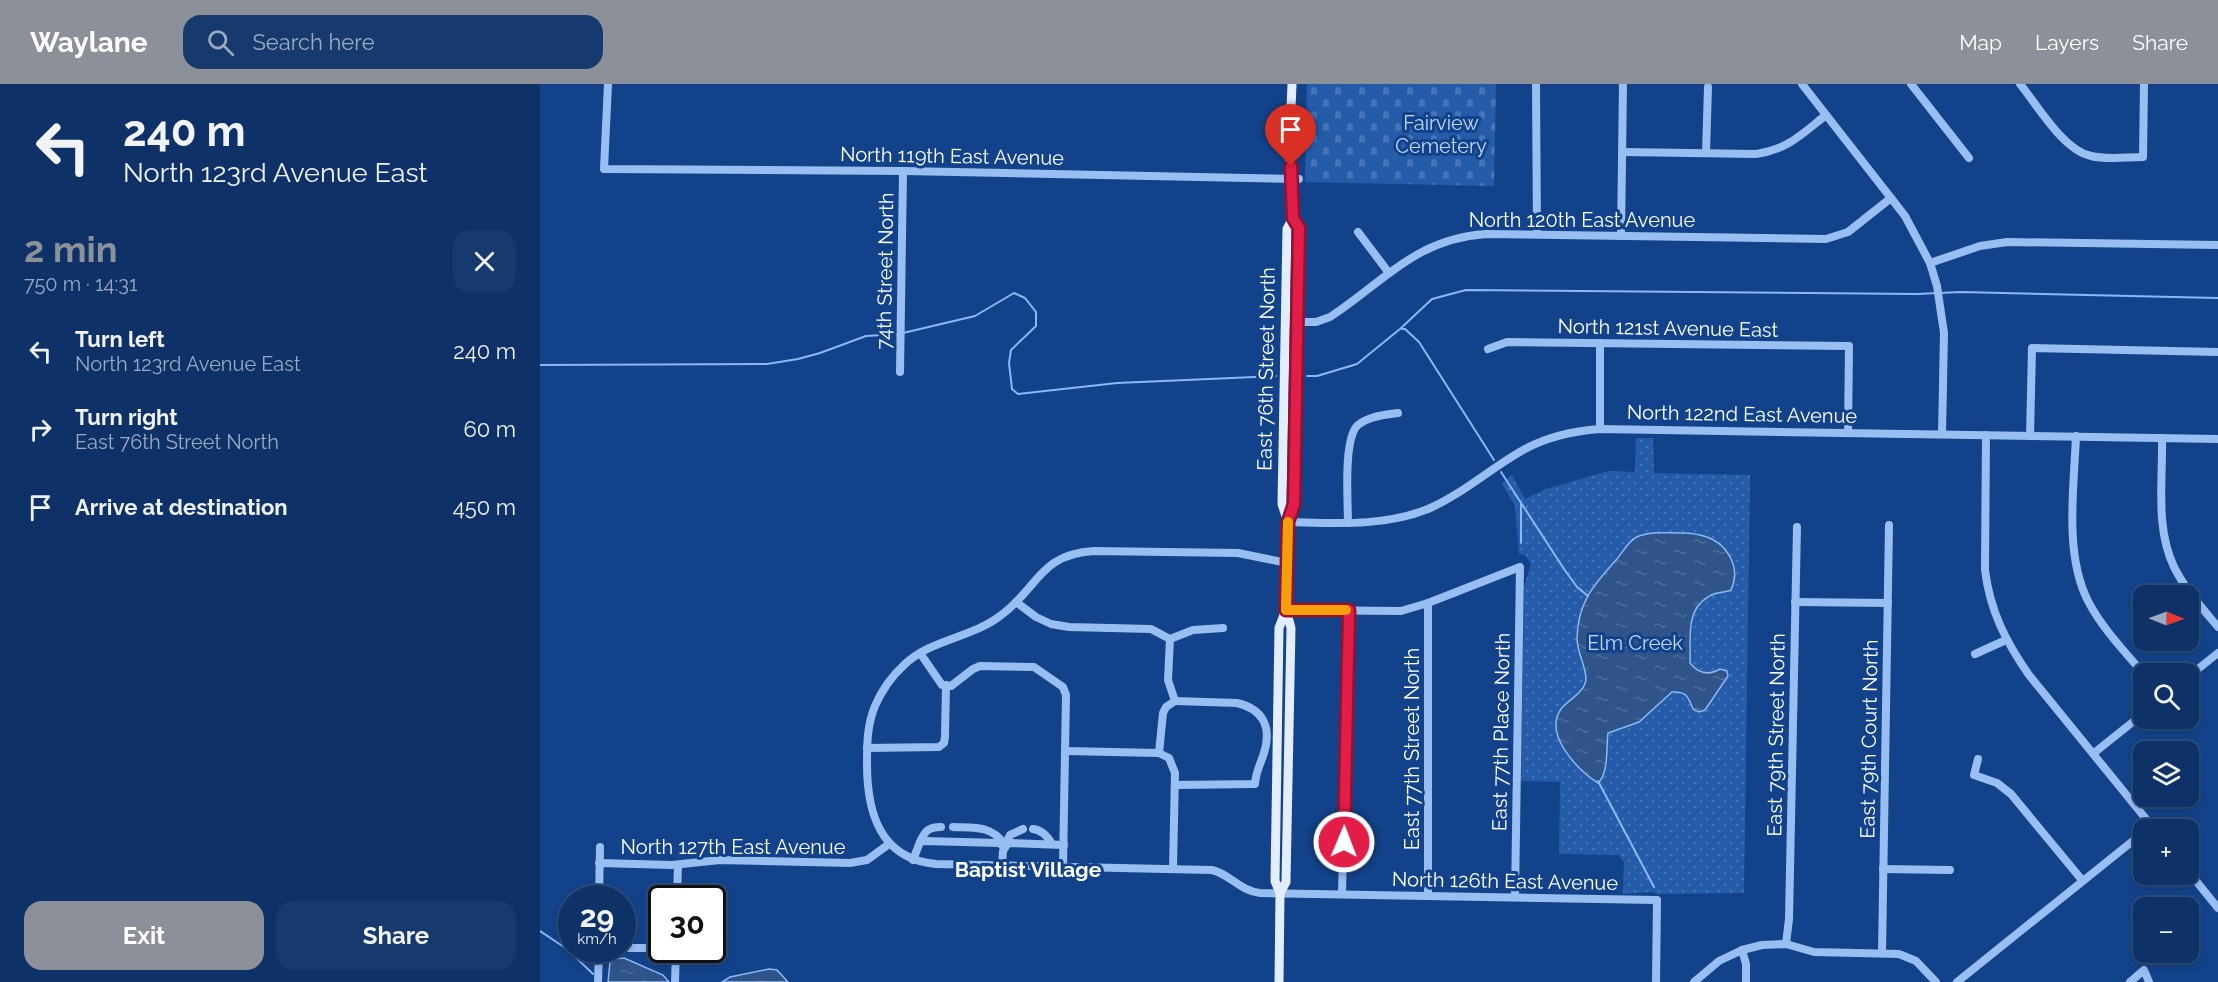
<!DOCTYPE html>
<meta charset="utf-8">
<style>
body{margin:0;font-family:Raleway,sans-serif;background:#173a6e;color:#f1f3f6;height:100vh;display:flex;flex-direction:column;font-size:22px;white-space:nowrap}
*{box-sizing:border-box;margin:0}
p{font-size:20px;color:#9baac0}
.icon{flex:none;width:33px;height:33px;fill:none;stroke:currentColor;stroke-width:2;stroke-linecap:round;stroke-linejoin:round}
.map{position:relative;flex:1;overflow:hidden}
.drawer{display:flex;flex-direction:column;background:#0e3268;width:540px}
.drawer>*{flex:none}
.hud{background:#0e3268;color:#f1f3f6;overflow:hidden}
.needle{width:39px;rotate:91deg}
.tools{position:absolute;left:1593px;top:501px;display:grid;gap:12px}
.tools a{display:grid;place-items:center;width:66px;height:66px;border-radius:12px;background:#0e3268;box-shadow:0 3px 9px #0003,0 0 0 2px #2e4d7c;font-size:30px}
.speed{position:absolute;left:18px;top:801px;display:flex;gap:12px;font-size:30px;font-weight:700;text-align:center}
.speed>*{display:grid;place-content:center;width:78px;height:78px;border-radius:50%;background:#0e3268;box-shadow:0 3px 9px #0003,0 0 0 2px #2e4d7c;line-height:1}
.speed small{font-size:15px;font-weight:400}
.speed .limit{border:3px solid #111;border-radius:9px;background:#fff;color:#111}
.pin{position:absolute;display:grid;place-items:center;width:51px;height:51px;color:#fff;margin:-62px -26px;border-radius:50% 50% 50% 0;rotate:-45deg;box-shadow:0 0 6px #0007}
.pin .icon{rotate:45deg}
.me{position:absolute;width:66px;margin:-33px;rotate:1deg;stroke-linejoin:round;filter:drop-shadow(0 0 4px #0008)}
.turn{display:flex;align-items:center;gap:21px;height:126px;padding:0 24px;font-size:27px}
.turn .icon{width:78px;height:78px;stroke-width:2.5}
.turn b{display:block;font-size:42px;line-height:51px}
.round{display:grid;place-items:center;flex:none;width:63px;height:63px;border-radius:18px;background:#173a6e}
.overview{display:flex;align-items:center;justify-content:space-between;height:102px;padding:0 24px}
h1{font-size:36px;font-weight:700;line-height:45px;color:#8c9099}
.primary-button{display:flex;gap:12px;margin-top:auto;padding:12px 24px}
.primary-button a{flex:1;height:69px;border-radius:18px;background:#8c9099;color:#fff;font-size:24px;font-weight:700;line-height:69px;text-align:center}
.primary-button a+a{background:#173a6e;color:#f1f3f6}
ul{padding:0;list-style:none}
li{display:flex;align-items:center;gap:18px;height:78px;padding:0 24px}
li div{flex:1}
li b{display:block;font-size:22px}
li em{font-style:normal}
header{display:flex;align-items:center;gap:36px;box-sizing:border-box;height:84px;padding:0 30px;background:#8c9099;color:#fff}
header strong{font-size:28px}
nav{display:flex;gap:33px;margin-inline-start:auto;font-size:21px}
.search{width:420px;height:54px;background:#173a6e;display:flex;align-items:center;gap:15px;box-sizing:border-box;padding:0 21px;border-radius:18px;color:#9baac0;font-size:22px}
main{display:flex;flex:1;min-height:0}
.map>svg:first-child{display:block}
.cemetery{fill:url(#cemetery-stones)}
.park{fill:url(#park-dots)}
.water{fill:url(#water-ripples);stroke:#8ab8f4;stroke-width:1.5}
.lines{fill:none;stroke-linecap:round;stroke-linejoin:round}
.stream{stroke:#8ab8f4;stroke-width:2}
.minor{stroke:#99bef1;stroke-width:8}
.major{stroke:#e2edff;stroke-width:9}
.route-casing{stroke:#92132f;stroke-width:15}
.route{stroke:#e11d48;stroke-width:10}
.slow{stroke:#f59e0b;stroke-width:10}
.labels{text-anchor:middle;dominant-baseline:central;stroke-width:6;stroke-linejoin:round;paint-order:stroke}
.park-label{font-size:20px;fill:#bfd9fc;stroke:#12438a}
.street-label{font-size:20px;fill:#fff;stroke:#12438a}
.neighbourhood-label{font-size:21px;font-weight:bold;fill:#fff;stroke:#12438a}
</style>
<header>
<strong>Waylane</strong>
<div class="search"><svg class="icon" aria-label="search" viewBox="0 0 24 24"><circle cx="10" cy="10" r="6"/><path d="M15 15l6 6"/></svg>Search here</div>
<nav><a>Map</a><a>Layers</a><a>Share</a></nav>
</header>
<main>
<section class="drawer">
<div class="hud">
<div class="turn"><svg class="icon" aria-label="left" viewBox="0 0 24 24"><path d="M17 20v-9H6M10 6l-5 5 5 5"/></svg><div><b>240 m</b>North 123rd Avenue East</div></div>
</div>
<div class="overview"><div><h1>2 min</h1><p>750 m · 14:31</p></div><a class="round"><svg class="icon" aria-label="close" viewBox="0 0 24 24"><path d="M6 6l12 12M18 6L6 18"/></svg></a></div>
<ul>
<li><svg class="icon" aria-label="left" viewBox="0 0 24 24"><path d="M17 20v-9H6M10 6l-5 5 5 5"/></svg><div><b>Turn left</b><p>North 123rd Avenue East</p></div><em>240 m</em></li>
<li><svg class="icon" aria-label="right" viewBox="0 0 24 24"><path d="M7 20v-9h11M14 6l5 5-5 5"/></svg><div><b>Turn right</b><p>East 76th Street North</p></div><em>60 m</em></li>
<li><svg class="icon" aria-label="arrive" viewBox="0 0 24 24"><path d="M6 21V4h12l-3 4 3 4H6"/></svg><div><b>Arrive at destination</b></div><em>450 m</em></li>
</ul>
<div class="primary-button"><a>Exit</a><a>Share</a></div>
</section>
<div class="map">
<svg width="1678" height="898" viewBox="0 0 1678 898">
<defs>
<pattern id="cemetery-stones" width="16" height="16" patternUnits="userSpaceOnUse" patternTransform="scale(1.5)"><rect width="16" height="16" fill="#245caa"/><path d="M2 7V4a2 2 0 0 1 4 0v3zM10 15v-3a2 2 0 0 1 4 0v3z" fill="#4574b7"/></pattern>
<pattern id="park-dots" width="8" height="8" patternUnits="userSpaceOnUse" patternTransform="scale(1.5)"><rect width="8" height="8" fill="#245caa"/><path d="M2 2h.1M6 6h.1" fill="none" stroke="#4574b7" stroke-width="1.8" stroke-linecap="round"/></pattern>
<pattern id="water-ripples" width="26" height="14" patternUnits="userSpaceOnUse" patternTransform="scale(1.5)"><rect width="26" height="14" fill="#305489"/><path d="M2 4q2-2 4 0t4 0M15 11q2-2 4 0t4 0" fill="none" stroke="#4f6e9b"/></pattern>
</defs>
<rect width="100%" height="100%" fill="#12438a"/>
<path class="cemetery" d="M767,0H956L954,102L765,98Z"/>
<path class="park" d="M1096,354H1113L1114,389L1210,391L1204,809L1117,810L1112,808L1083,810L1084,778L1079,771L1019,770L1020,698L981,697L984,503L991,480L986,472L979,470L975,422L962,400L972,391L985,415L1006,405L1068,387L1095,388Z"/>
<g class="water">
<path d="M1112,449C1140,449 1175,444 1190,473C1196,484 1196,495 1191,506C1184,509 1175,508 1168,513C1145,526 1151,556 1150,579C1158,589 1168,592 1180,585L1187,587L1188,592L1165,626L1159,628L1153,625C1148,612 1146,607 1132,608L1099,638L1068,649C1066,663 1069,689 1058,699C1038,686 1003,651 1021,625C1029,615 1046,608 1046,594C1045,580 1037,568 1037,554C1038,517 1054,501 1077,475C1082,469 1088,458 1095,454C1099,451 1107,450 1112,449Z"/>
<path d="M84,874L123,891L129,898H68L70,878L75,875Z"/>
<path d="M229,885L237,886L248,898H182L190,893Z"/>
</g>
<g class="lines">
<g class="stream">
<path d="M862,245H865L879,258L954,376"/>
<path d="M363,249L435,232L474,209L485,214L496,228V242L471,266L469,279L472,305L478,310L577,299L736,292"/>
<path d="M0,281L227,280L258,275L280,269L326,252L358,250"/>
<path d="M767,292H777L817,280L860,245L892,215L926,206L1377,210L1421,208L1678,214"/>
<path d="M961,388L1024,485L1037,503L1048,512"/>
<path d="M981,420V459"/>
<path d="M1058,697L1114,803"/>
<path d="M0,847L27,865L53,890"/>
</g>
<g class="minor">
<path d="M68,0L64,85L363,87L759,95"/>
<path d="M996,0L997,150"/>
<path d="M1262,0L1365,132L1390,179L1397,202L1404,249L1402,350"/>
<path d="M1371,0L1429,74"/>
<path d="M1480,0C1498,22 1523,66 1551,72C1567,76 1586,73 1603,73L1604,0"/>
<path d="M1082,68L1216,70C1247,66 1262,50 1286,31"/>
<path d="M1166,69L1168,3"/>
<path d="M818,148L849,189"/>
<path d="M1081,152L1083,0"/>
<path d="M1390,179L1440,162L1467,158L1678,161"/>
<path d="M745,238H776L790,233C845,197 875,155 946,150L1286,155L1308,148L1351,114"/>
<path d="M948,265L967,258L1309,262L1308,349"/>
<path d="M360,288L363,87"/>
<path d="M1060,345V259"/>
<path d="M1446,351L1445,486C1450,527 1466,558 1489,591L1615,746"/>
<path d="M1490,352L1492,264L1678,268"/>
<path d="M1536,352C1534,403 1524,470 1548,517C1562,544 1584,567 1604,590"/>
<path d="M1622,354C1623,396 1615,443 1634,483C1645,505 1662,524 1678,543"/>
<path d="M748,438C795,439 843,443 888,425C923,410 952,383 985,365C1009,352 1033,347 1060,345L1678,355"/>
<path d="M808,439C808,418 803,354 818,341C829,332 845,331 858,329"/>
<path d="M747,479L698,469L554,467C499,470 498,505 460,532C431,554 391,555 364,581C352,592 341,608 335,622C327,641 327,660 327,680C327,729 340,775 396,780L672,786C690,790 700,807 720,809L1117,816L1116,898"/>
<path d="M476,518L496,533L511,540L529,543L611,545L630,555L653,546L683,544"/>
<path d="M1255,518L1348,519"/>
<path d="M746,526L861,527L888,519L980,483L975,813"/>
<path d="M630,555L628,596L635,617L626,623L623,629L619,669L629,674L635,689L633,784"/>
<path d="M380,569L402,601L411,602L433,585L440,582L494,583L523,603L526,611L523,783"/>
<path d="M1435,570L1466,556"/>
<path d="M1648,593L1678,569"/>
<path d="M635,617L697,619C723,625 732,643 724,669C720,682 716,686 715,700L635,701"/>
<path d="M327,664L399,663L404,659L405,653L406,601"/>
<path d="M525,667L619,669"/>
<path d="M1554,669L1604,629"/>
<path d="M1438,675L1434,691L1457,699L1471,710L1542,796"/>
<path d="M413,743C433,744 452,741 464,760"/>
<path d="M493,745C502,746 508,753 512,760"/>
<path d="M380,758C385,747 388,743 401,743"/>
<path d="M373,776L380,758L384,757L459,759L464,763L470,751L483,745"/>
<path d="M59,779L132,781L180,776L310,779L327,776L349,760"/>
<path d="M462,781L463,767L468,759L524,761"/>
<path d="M1343,785L1410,786"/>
<path d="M1648,787L1678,824"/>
<path d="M802,810L809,526"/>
<path d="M888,812V519"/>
<path d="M59,814L60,763"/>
<path d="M137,814L138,781"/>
<path d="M1246,860L1249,835L1257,443"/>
<path d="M82,864H122"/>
<path d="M1202,866L1206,880V898"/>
<path d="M1342,869L1349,441"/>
<path d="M58,898L59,866"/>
<path d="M135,898L136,866"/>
<path d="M1154,898L1179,877L1202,866L1222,861L1246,860L1274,868L1359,870L1376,877L1396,898"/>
<path d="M1417,898L1604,748"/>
<path d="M1590,898L1604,886L1609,898"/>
</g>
<g class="major">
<path d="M748,438L742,420L747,145L753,134"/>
<path d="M740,809L746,798L751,544L746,526L747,479L748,438L754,420L759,144C744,117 751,34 752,0"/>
<path d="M739,898L740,809L735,797L739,544L746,526"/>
</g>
</g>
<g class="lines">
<g class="route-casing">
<path id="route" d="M751,82L753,134L759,144L754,420L748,438L746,526H809L804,758"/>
</g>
<use href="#route" class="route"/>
<path class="slow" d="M748,438L746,526H806"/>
</g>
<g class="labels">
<g class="park-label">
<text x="901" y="39">Fairview<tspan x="901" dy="23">Cemetery</tspan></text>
<text x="1095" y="559">Elm Creek</text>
</g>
<g class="street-label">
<text transform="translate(412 72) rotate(1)">North 119th East Avenue</text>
<text x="1042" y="136">North 120th East Avenue</text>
<text transform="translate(345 187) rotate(-89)">74th Street North</text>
<text transform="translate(1128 244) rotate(1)">North 121st Avenue East</text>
<text transform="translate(726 285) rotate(-89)">East 76th Street North</text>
<text transform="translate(1202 330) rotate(1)">North 122nd East Avenue</text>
<text transform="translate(961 648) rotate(-89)">East 77th Place North</text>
<text transform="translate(1236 651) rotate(-89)">East 79th Street North</text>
<text transform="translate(1329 655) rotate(-89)">East 79th Court North</text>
<text transform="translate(872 665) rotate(-90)">East 77th Street North</text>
<text x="193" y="763">North 127th East Avenue</text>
<text transform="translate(965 797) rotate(1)">North 126th East Avenue</text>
</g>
<g class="neighbourhood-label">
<text x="488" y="785">Baptist Village</text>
</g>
</g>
</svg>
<div class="tools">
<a><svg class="needle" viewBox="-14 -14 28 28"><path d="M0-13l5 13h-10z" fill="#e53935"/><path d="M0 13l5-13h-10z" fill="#9baac0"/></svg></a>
<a><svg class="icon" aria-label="search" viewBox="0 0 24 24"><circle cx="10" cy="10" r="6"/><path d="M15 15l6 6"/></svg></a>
<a><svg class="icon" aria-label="layers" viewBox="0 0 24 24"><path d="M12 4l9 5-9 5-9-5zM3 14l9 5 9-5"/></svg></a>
<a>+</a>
<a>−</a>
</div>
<div class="speed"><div>29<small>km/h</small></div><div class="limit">30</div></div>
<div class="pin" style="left:751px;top:82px;background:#d93025"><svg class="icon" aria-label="arrive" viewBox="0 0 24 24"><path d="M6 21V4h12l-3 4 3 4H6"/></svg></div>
<svg class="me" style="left:804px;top:758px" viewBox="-20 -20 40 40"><circle r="17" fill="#e11d48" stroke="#fff" stroke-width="3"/><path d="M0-11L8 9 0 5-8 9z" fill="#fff"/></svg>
</div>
</main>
